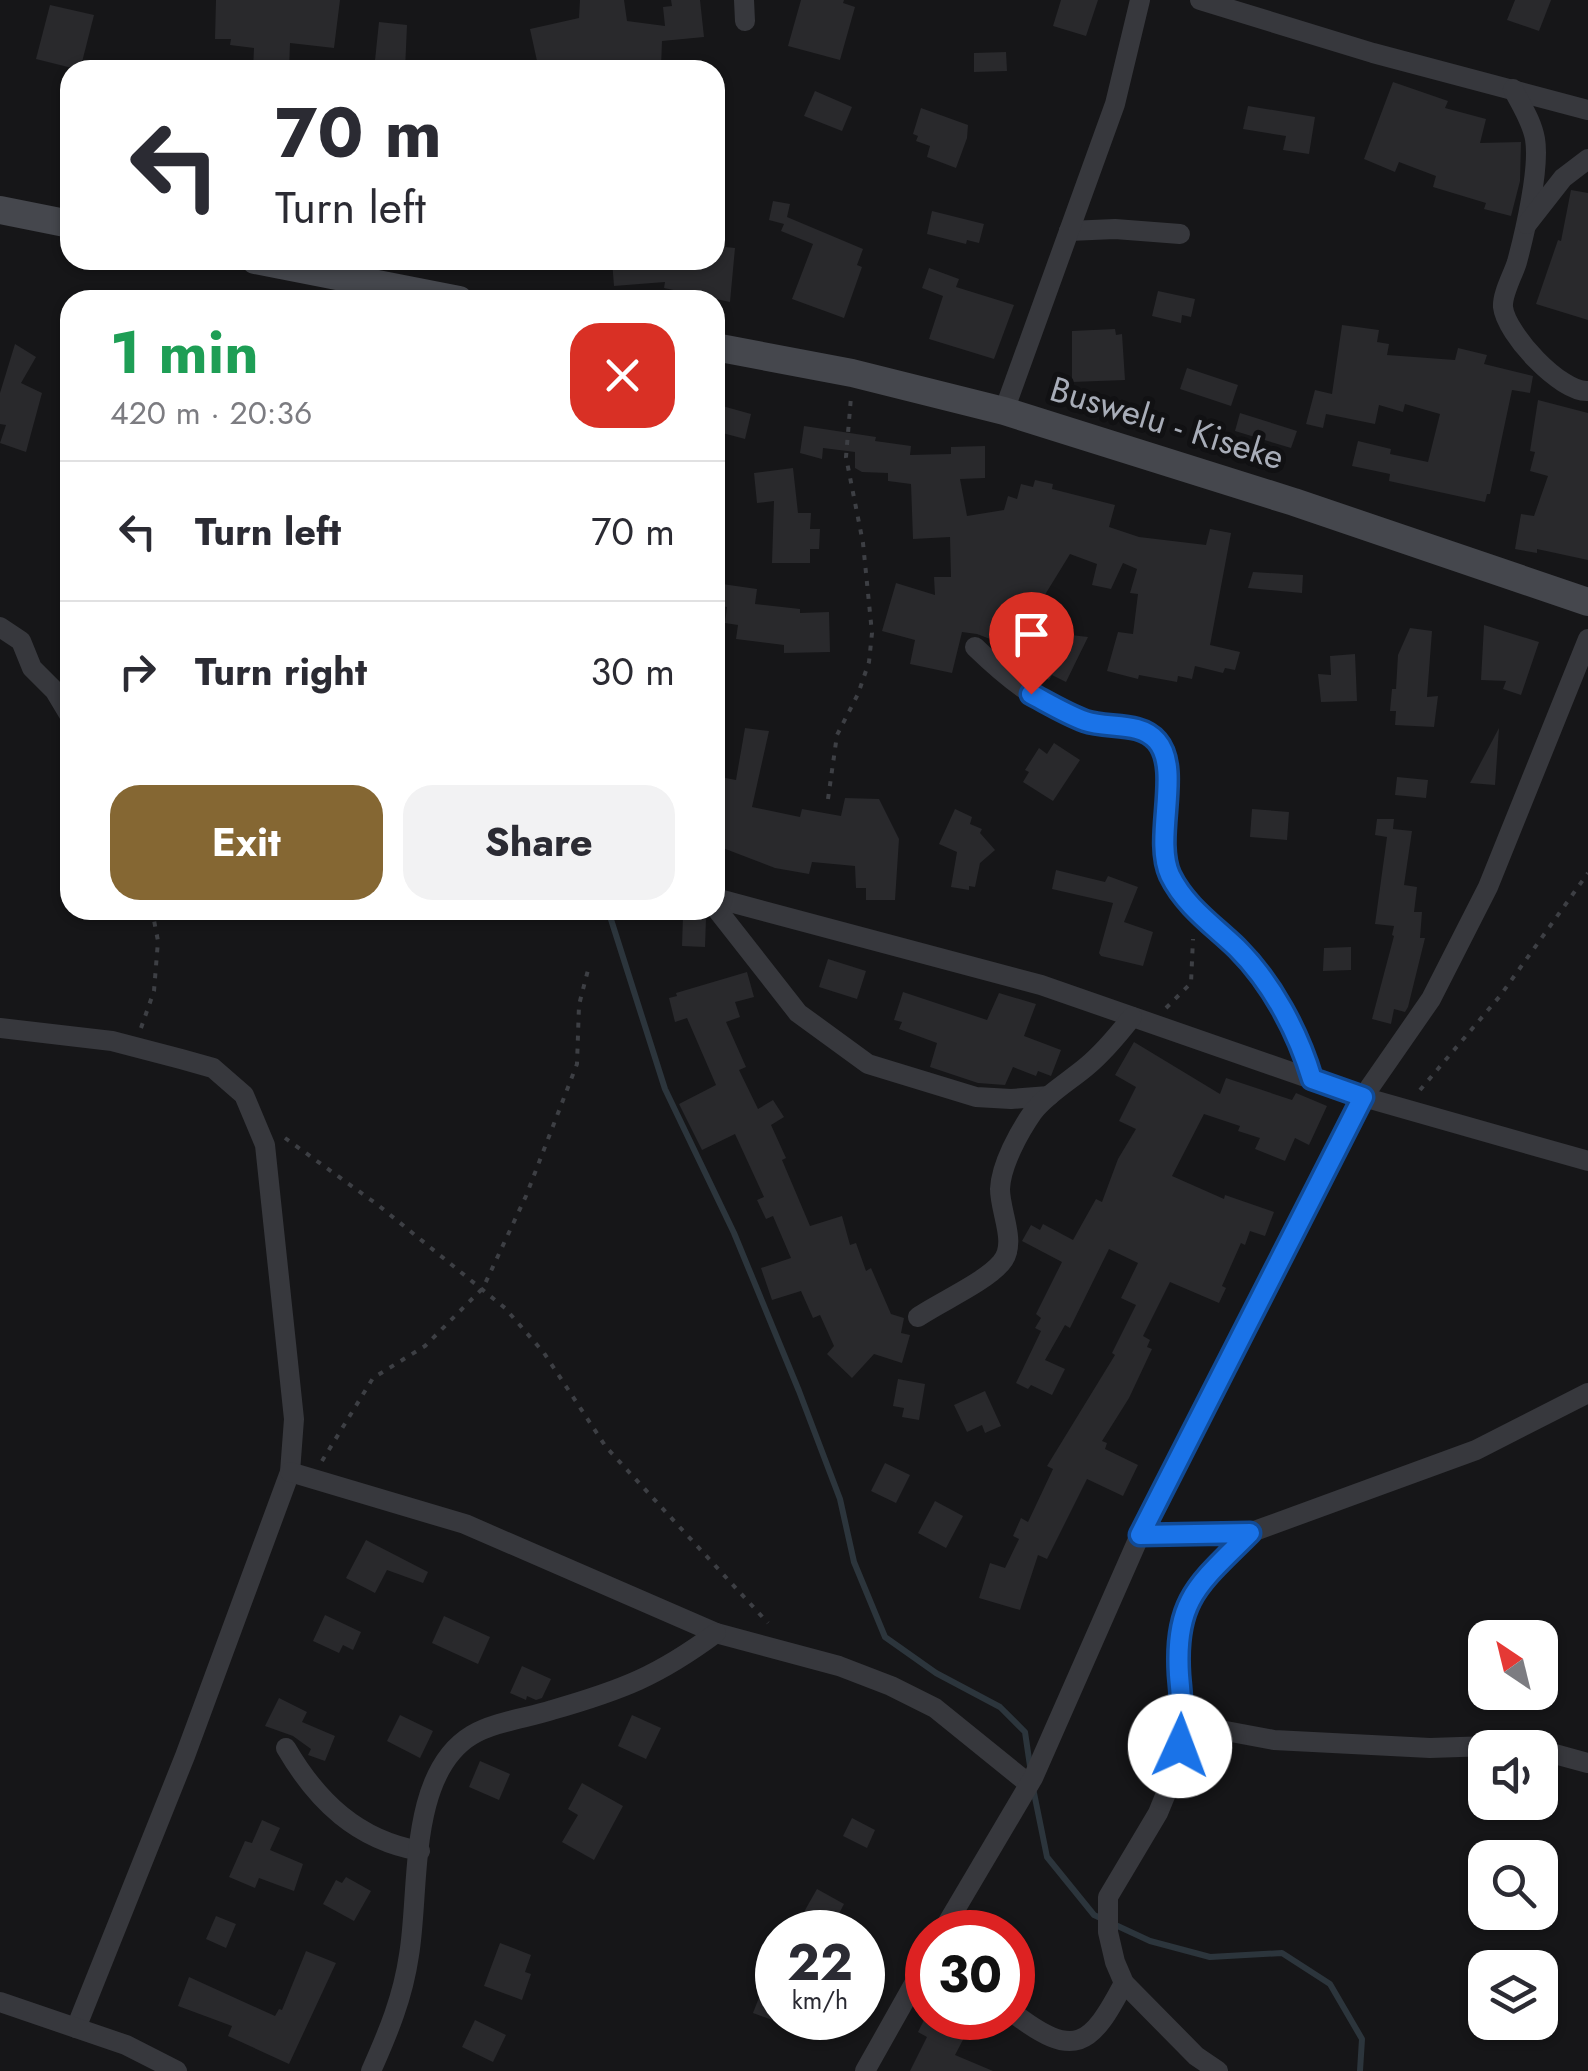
<!DOCTYPE html>
<meta charset="utf-8">
<style>
body{margin:0;font-family:Jost,sans-serif;background:#f2f2f3;color:#2b2b33;height:100vh;display:flex;flex-direction:column;font-size:38px;white-space:nowrap}
*{box-sizing:border-box;margin:0}
p{font-size:32px;color:#7c7c81}
.icon{flex:none;width:55px;height:55px;fill:none;stroke:currentColor;stroke-width:2;stroke-linecap:round;stroke-linejoin:round}
.map{position:relative;flex:1;overflow:hidden}
.panel{position:absolute;left:60px;top:290px;width:665px;height:630px;display:flex;flex-direction:column;background:#fff;border-radius:30px;box-shadow:0 2px 8px #0004}
.panel>*{flex:none}
.guide{position:absolute;left:60px;top:60px;width:665px;height:210px;border-radius:30px;box-shadow:0 2px 8px #0004;background:#fff;color:#2b2b33;overflow:hidden}
.needle{width:65px;rotate:325deg}
.fabs{position:absolute;left:1468px;top:1620px;display:grid;gap:20px}
.fabs a{display:grid;place-items:center;width:90px;height:90px;border-radius:20px;background:#fff;box-shadow:0 2px 8px #0004;font-size:50px}
.speed{position:absolute;left:755px;top:1910px;display:flex;gap:20px;font-size:50px;font-weight:700;text-align:center}
.speed>*{display:grid;place-content:center;width:130px;height:130px;border-radius:50%;background:#fff;box-shadow:0 2px 8px #0004;line-height:1}
.speed small{font-size:25px;font-weight:400}
.speed .limit{border:15px solid #d22;background:#fff;color:#111}
.pin{position:absolute;display:grid;place-items:center;width:85px;height:85px;color:#fff;margin:-102px -42px;border-radius:50% 50% 50% 0;rotate:-45deg;box-shadow:0 0 10px #0007}
.pin .icon{rotate:45deg}
.me{position:absolute;width:110px;margin:-55px;rotate:2deg;stroke-linejoin:round;filter:drop-shadow(0 0 8px #0008)}
.turn{display:flex;align-items:center;gap:35px;height:210px;padding:0 50px;font-size:45px}
.turn .icon{width:130px;height:130px;stroke-width:2.5}
.turn b{display:block;font-size:70px;line-height:85px}
.round{display:grid;place-items:center;flex:none;width:105px;height:105px;border-radius:30px;background:#f2f2f3}
.head{display:flex;align-items:center;justify-content:space-between;height:170px;padding:0 50px}
h1{font-size:60px;font-weight:700;line-height:75px;color:#1e9e55}
.primary-button{display:flex;gap:20px;margin-top:auto;padding:20px 50px}
.primary-button a{flex:1;height:115px;border-radius:30px;background:#856733;color:#fff;font-size:40px;font-weight:700;line-height:115px;text-align:center}
.primary-button a+a{background:#f2f2f3;color:#2b2b33}
ul{padding:0;list-style:none}
li{display:flex;align-items:center;gap:30px;height:140px;padding:0 50px;border-top:2px solid #e1e1e2}
li div{flex:1}
li b{display:block;font-size:38px}
li em{font-style:normal}
.map>svg:first-child{display:block}
.lines{fill:none;stroke-linecap:round;stroke-linejoin:round}
.stream{stroke:#2c353c;stroke-width:6}
.building{fill:#29292c}
.path{stroke:#3d3f44;stroke-width:4;stroke-dasharray:5 8;stroke-linecap:butt}
.minor{stroke:#37383d;stroke-width:20}
.secondary{stroke:#45474d;stroke-width:28}
.route-casing{stroke:#114b97;stroke-width:25}
.route{stroke:#1a73e8;stroke-width:18}
.labels{text-anchor:middle;dominant-baseline:central;stroke-width:10;stroke-linejoin:round;paint-order:stroke}
.street-label{font-size:35px;fill:#a8adb8;stroke:#111113}
</style>
<div class="map">
<svg width="1588" height="2071" viewBox="0 0 1588 2071">
<rect width="100%" height="100%" fill="#161618"/>
<g class="lines">
<g class="stream">
<path d="M608,910L665,1089L734,1233L799,1391L840,1499L854,1562L885,1637L936,1673L1000,1707L1025,1732L1030,1766"/>
<path d="M1033,1788L1047,1857L1094,1915L1150,1941L1210,1957L1282,1953L1330,1984L1362,2039L1360,2071"/>
</g>
</g>
<g class="building">
<path d="M216,0H340L334,48L290,43L289,70H253L254,48L230,45L231,39H215Z"/>
<path d="M580,0H624L627,21L665,26L663,7L672,6L671,0H700L704,37L662,41L661,68L591,70L590,61L539,70L530,29L579,18Z"/>
<path d="M801,0H844L843,3L855,7L840,60L788,46Z"/>
<path d="M1061,0H1098L1086,36L1053,26Z"/>
<path d="M1515,0H1551L1539,31L1507,20Z"/>
<path d="M50,5L94,15L80,70L36,59Z"/>
<path d="M379,22L407,25L405,70H374Z"/>
<path d="M1006,52L1007,71L974,72V53Z"/>
<path d="M1393,82L1448,101L1445,108L1486,119L1480,143L1521,142L1520,181L1511,216L1484,209L1486,203L1433,187L1436,176L1399,162L1395,172L1364,159Z"/>
<path d="M815,91L852,107L842,131L804,116Z"/>
<path d="M1248,106L1315,117L1309,154L1283,150L1286,136L1243,129Z"/>
<path d="M921,108L968,125L967,138L956,168L927,157L930,146L916,141L918,136L913,134Z"/>
<path d="M1571,190L1588,193V320L1536,304L1558,240L1561,241Z"/>
<path d="M773,201L790,204L787,217L863,249L857,265L862,267L844,318L792,299L813,244L781,231L784,224L769,220Z"/>
<path d="M932,211L984,224L979,243L967,240L966,244L927,234Z"/>
<path d="M715,246L735,248L730,302L664,288L665,282L614,286L612,260H715Z"/>
<path d="M929,268L959,279L956,287L1014,305L994,359L929,339L943,296L922,288Z"/>
<path d="M1158,291L1195,299L1191,317L1182,315L1181,323L1152,316Z"/>
<path d="M1342,325L1379,330L1377,342L1389,344L1387,355L1455,360L1458,348L1487,355L1484,364L1533,376L1530,393L1512,390L1490,494H1487L1485,502L1389,481L1390,474L1352,466L1358,441L1391,449L1390,454L1428,462L1440,414L1405,404L1403,412L1379,405L1375,424L1326,414L1323,428L1306,424L1315,390L1332,394Z"/>
<path d="M1115,329L1116,335L1122,334L1125,380L1072,382V331Z"/>
<path d="M15,344L36,357L21,383L42,393L26,452L0,443L6,425L0,424V393Z"/>
<path d="M1187,368L1238,385L1231,406L1180,389Z"/>
<path d="M1538,400L1588,413V560L1537,549V553L1515,549L1521,514L1534,516L1548,476L1530,471L1535,452L1530,451Z"/>
<path d="M715,404L751,414L745,439L715,431Z"/>
<path d="M1240,413L1297,431L1291,448L1235,431Z"/>
<path d="M804,426L876,437L875,441L911,446L910,455L951,454V447L985,446V478L960,479L967,516L1004,510L1008,496L1017,499L1021,484L1033,487L1035,480L1053,484L1052,489L1115,505L1109,527L1139,537L1206,545L1210,529L1231,533L1210,645L1240,652L1235,670L1225,668L1223,673L1195,666L1192,679L1178,676L1177,682L1139,675L1138,679L1107,671L1118,632L1133,634L1138,594L1130,593L1137,569L1123,563L1111,589L1092,585L1097,564L1070,554L1043,598L1059,606L1053,620L1074,629L1071,635L1088,637L1066,682L1052,675L1049,680L1015,664L995,647L998,642L977,634L962,632L952,673L910,664L915,640L882,631L896,583L935,595L934,577H951L950,537L913,539L911,484L888,481V473L862,472L855,468V452L823,448L822,459L800,453Z"/>
<path d="M793,468L798,513H811L810,529H820L819,549H810V563H772L774,501L757,503L754,473Z"/>
<path d="M1253,572L1303,575L1302,593L1248,588Z"/>
<path d="M715,583L757,589L755,604L800,609V613L829,612L830,652L784,653V645L736,639L738,625L725,623L727,607L715,605Z"/>
<path d="M1484,625L1539,642L1521,695L1503,689L1506,681L1481,680Z"/>
<path d="M1410,628L1432,631L1427,697L1438,696L1434,727L1395,725L1396,711H1390L1392,689H1396L1398,655Z"/>
<path d="M1355,654L1357,701L1321,702L1318,674L1331,675L1330,656Z"/>
<path d="M745,728L769,731L752,807L800,817L802,809L841,816L845,798L879,799L899,839L895,900H866V888H856L855,866L812,862L809,874L775,868L715,845V776L736,780Z"/>
<path d="M1499,728L1495,785L1470,783L1480,764Z"/>
<path d="M1054,743L1080,760L1053,801L1023,782L1029,772L1025,770L1039,748L1047,754Z"/>
<path d="M1397,777L1428,780L1426,798L1395,795Z"/>
<path d="M955,809L972,817L970,824L982,829L980,833L995,850L980,863L975,887L969,886V890L951,887L957,852L939,844Z"/>
<path d="M1252,809L1289,812L1287,840L1250,837Z"/>
<path d="M1377,819H1394L1393,829L1412,831L1404,885L1417,887L1414,912H1422L1420,938H1425L1408,1007L1405,1012L1394,1009L1391,1024L1372,1019L1394,936L1392,935L1394,926L1375,924L1387,837L1375,835Z"/>
<path d="M1056,870L1105,882L1108,876L1138,887L1124,922L1153,932L1143,966L1101,956L1099,953L1113,903L1052,889Z"/>
<path d="M683,916L706,918L705,947L682,946Z"/>
<path d="M1351,947V970L1323,971L1324,948Z"/>
<path d="M828,959L866,971L857,999L819,987Z"/>
<path d="M747,972L754,997L735,1002L740,1017L726,1022L746,1067L739,1070L758,1109L773,1100L784,1117L771,1125L786,1158L782,1160L810,1226L842,1216L850,1245L856,1243L866,1271L871,1268L891,1314L904,1318L901,1333L910,1335L902,1363L874,1354L852,1378L827,1354L834,1346L820,1315L813,1318L801,1291L772,1300L761,1268L791,1258L773,1216L766,1219L757,1200L764,1197L735,1134L702,1150L679,1104L716,1085L687,1018L675,1022L669,998L677,996L676,993Z"/>
<path d="M903,992L987,1020L999,993L1036,1004L1024,1036L1061,1050L1051,1076L1038,1071L1036,1076L1013,1067L1005,1085L978,1083L930,1067L937,1043L899,1029L902,1022L894,1020Z"/>
<path d="M1134,1042L1220,1094L1226,1078L1292,1100L1296,1093L1327,1106L1309,1145L1295,1138L1285,1161L1255,1149L1260,1138L1238,1131L1240,1126L1204,1114L1172,1176L1224,1199L1225,1195L1274,1212L1265,1236L1250,1231L1245,1245L1241,1243L1222,1286L1226,1288L1219,1303L1170,1282L1143,1336L1150,1340L1147,1347L1152,1349L1129,1398L1102,1441L1107,1443L1105,1449L1138,1465L1123,1496L1087,1479L1047,1559L1038,1555L1020,1610L979,1598L990,1563L1005,1568L1019,1539L1013,1536L1021,1518L1028,1522L1053,1469L1047,1466L1115,1355L1112,1353L1136,1305L1121,1298L1138,1263L1109,1249L1070,1328L1065,1325L1045,1360L1065,1369L1052,1395L1031,1385L1028,1389L1016,1383L1041,1331L1035,1328L1041,1318L1036,1314L1062,1262L1022,1241L1031,1225L1040,1230L1043,1224L1073,1240L1096,1199L1102,1202L1118,1159L1136,1129L1119,1121L1136,1087L1115,1075Z"/>
<path d="M898,1379L925,1384L919,1420L902,1417L904,1408L893,1406Z"/>
<path d="M985,1391L1001,1426L985,1433L982,1425L967,1432L954,1405Z"/>
<path d="M885,1463L910,1475L896,1503L871,1491Z"/>
<path d="M935,1501L963,1516L946,1548L918,1533Z"/>
<path d="M366,1540L428,1572L423,1583L387,1570L375,1593L346,1578Z"/>
<path d="M325,1615L361,1632L353,1650L343,1645L339,1653L313,1641Z"/>
<path d="M444,1616L490,1637L478,1664L432,1643Z"/>
<path d="M522,1666L551,1679L542,1698L536,1700L527,1696L526,1700L510,1693Z"/>
<path d="M279,1698L307,1712L302,1722L335,1736L325,1761L308,1755L311,1749L293,1736L265,1726Z"/>
<path d="M400,1715L433,1731L420,1758L387,1741Z"/>
<path d="M632,1715L661,1728L646,1759L618,1746Z"/>
<path d="M480,1761L510,1774L499,1800L469,1787Z"/>
<path d="M582,1783L623,1806L594,1860L562,1842L578,1815L568,1809Z"/>
<path d="M852,1818L875,1830L867,1848L843,1836Z"/>
<path d="M262,1820L280,1828L270,1850L303,1864L294,1891L259,1878L255,1888L229,1877L245,1841L252,1843Z"/>
<path d="M346,1877L371,1891L354,1921L323,1904L336,1880L342,1883Z"/>
<path d="M817,1889L844,1904L832,1927L804,1912Z"/>
<path d="M216,1916L236,1924L226,1948L206,1939Z"/>
<path d="M500,1943L531,1955L525,1972L531,1974L522,2000L484,1986Z"/>
<path d="M306,1951L336,1963L289,2064L228,2036L232,2026L178,2006L189,1977L275,2016L279,2009L282,2010Z"/>
<path d="M776,1954L778,1955V2022L753,2013Z"/>
<path d="M925,2018H963L957,2029L966,2034L955,2055L993,2071H910L927,2037L918,2032Z"/>
<path d="M475,2020L506,2035L493,2062L462,2047Z"/>
</g>
<g class="lines">
<g class="path">
<path d="M828,799L837,735L858,694L869,662L872,633L863,543L846,457L851,397"/>
<path d="M1166,1008L1191,983L1193,939"/>
<path d="M141,1028L154,991L158,941L152,910"/>
<path d="M1420,1090L1500,996L1588,873"/>
<path d="M285,1138L378,1205L505,1308L544,1353L606,1447L768,1623"/>
<path d="M322,1461L373,1378L425,1346L483,1288L526,1196L577,1064L579,1005L588,970"/>
</g>
<g class="minor">
<path d="M744,0L745,21"/>
<path d="M1200,0L1373,53L1588,110"/>
<path d="M1513,89C1521,105 1532,121 1535,139C1540,168 1525,232 1517,262C1513,275 1502,294 1503,307C1506,334 1561,393 1588,391"/>
<path d="M1527,224L1563,178L1588,159"/>
<path d="M1069,231L1115,229L1180,234"/>
<path d="M1004,411L1115,104L1140,0"/>
<path d="M0,627L21,641L32,668L55,691L70,716"/>
<path d="M975,647C1008,679 1045,709 1090,722C1111,728 1138,722 1155,739C1182,765 1154,838 1170,874C1183,905 1212,924 1236,947C1272,982 1298,1032 1312,1079"/>
<path d="M715,898L1041,985L1363,1097L1588,1161"/>
<path d="M715,907L798,1013L868,1064L976,1097L1011,1099L1049,1096"/>
<path d="M0,1028L112,1041L181,1059L213,1068L244,1095L265,1145L294,1419L290,1472L185,1756L76,2028"/>
<path d="M918,1317C940,1302 985,1282 1001,1263C1018,1244 1000,1213 1000,1189C1001,1165 1019,1132 1033,1112C1047,1094 1068,1082 1086,1067C1104,1052 1118,1035 1132,1017"/>
<path d="M290,1472L465,1524L716,1633L839,1666L891,1686L935,1708L1029,1784"/>
<path d="M1140,1535L1249,1533L1476,1450L1588,1393"/>
<path d="M1183,1723L1274,1740L1430,1748L1520,1745L1531,1748"/>
<path d="M286,1748C317,1801 357,1840 420,1851"/>
<path d="M1540,1750L1588,1763"/>
<path d="M942,1932L1033,1778L1140,1535L1363,1097L1431,999L1488,887L1588,639"/>
<path d="M0,2002L126,2045L177,2071"/>
<path d="M1012,2012C1075,2061 1091,2046 1124,1983"/>
<path d="M371,2071C388,2033 403,1997 409,1955C420,1891 407,1774 472,1735C494,1722 527,1718 552,1710C622,1690 658,1676 716,1633"/>
<path d="M865,2071L928,1959"/>
<path d="M1218,2071L1196,2056L1124,1983L1115,1962L1108,1932V1897L1158,1813L1174,1774L1183,1723L1178,1648L1183,1613L1203,1581L1249,1533"/>
</g>
<g class="secondary">
<path d="M0,210L70,224"/>
<path d="M255,260L459,300"/>
<path d="M715,347L852,373L1004,411L1294,502L1588,602"/>
</g>
</g>
<g class="lines">
<g class="route-casing">
<path id="route" d="M1031,694C1048,703 1066,714 1085,721C1108,729 1140,721 1157,741C1182,770 1153,838 1170,875C1185,906 1213,925 1237,948C1272,983 1298,1032 1312,1079L1363,1097L1140,1535L1250,1533C1200,1583 1174,1599 1179,1675C1181,1699 1184,1721 1180,1746"/>
</g>
<use href="#route" class="route"/>
</g>
<g class="labels">
<g class="street-label">
<text transform="translate(1167 423) rotate(17)">Buswelu - Kiseke</text>
</g>
</g>
</svg>
<div class="fabs">
<a><svg class="needle" viewBox="-14 -14 28 28"><path d="M0-13l5 13h-10z" fill="#e53935"/><path d="M0 13l5-13h-10z" fill="#7c7c81"/></svg></a>
<a><svg class="icon" aria-label="sound" viewBox="0 0 24 24"><path d="M4 9h4l5-4v14l-5-4H4zM17 9q2 3 0 6"/></svg></a>
<a><svg class="icon" aria-label="search" viewBox="0 0 24 24"><circle cx="10" cy="10" r="6"/><path d="M15 15l6 6"/></svg></a>
<a><svg class="icon" aria-label="layers" viewBox="0 0 24 24"><path d="M12 4l9 5-9 5-9-5zM3 14l9 5 9-5"/></svg></a>
</div>
<div class="speed"><div>22<small>km/h</small></div><div class="limit">30</div></div>
<div class="pin" style="left:1031px;top:694px;background:#d93025"><svg class="icon" aria-label="arrive" viewBox="0 0 24 24"><path d="M6 21V4h12l-3 4 3 4H6"/></svg></div>
<svg class="me" style="left:1180px;top:1746px" viewBox="-20 -20 40 40"><circle r="19" fill="#fff"/><path d="M0-13L10 11 0 6-10 11z" fill="#1a73e8"/></svg>
<div class="guide">
<div class="turn"><svg class="icon" aria-label="left" viewBox="0 0 24 24"><path d="M17 20v-9H6M10 6l-5 5 5 5"/></svg><div><b>70 m</b>Turn left</div></div>
</div>
<section class="panel">
<div class="head"><div><h1>1 min</h1><p>420 m · 20:36</p></div><a class="round" style="background:#d93025;color:#fff"><svg class="icon" aria-label="close" viewBox="0 0 24 24"><path d="M6 6l12 12M18 6L6 18"/></svg></a></div>
<ul>
<li><svg class="icon" aria-label="left" viewBox="0 0 24 24"><path d="M17 20v-9H6M10 6l-5 5 5 5"/></svg><div><b>Turn left</b></div><em>70 m</em></li>
<li><svg class="icon" aria-label="right" viewBox="0 0 24 24"><path d="M7 20v-9h11M14 6l5 5-5 5"/></svg><div><b>Turn right</b></div><em>30 m</em></li>
</ul>
<div class="primary-button"><a>Exit</a><a>Share</a></div>
</section>
</div>
